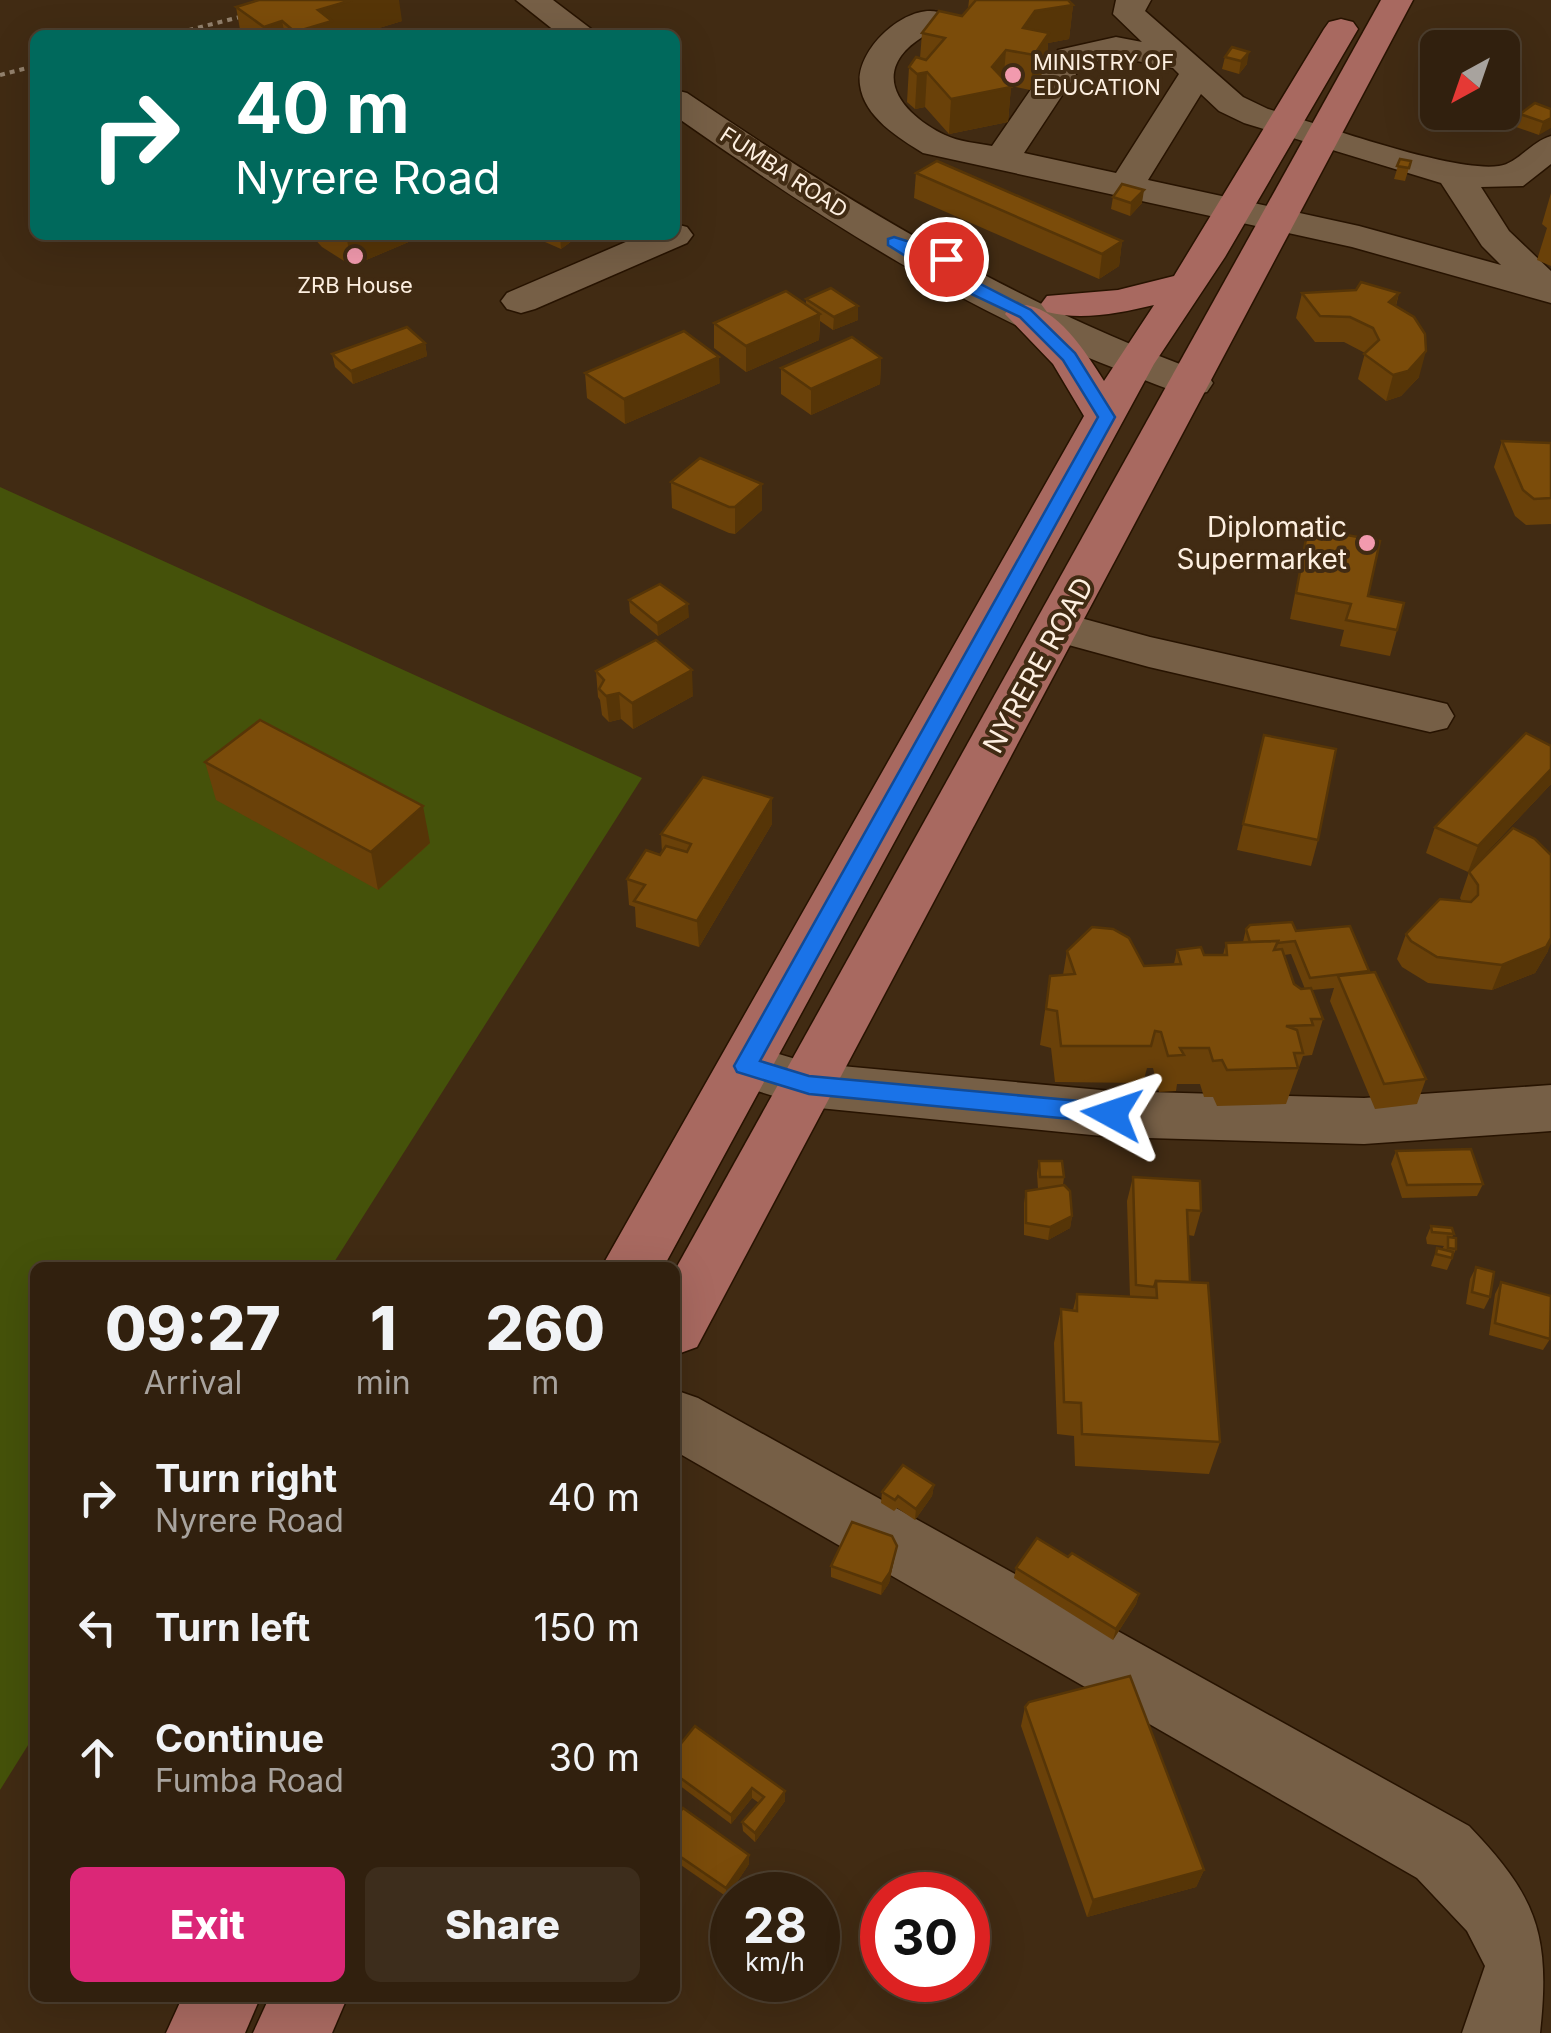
<!DOCTYPE html>
<style>
body{margin:0;font-family:Inter,sans-serif;background:#3d2d1c;color:#f1f3f6;height:100vh;display:flex;flex-direction:column;font-size:38px;white-space:nowrap}
*{box-sizing:border-box;margin:0}
p{font-size:32px;color:#a8a39e}
.icon{flex:none;width:55px;height:55px;fill:none;stroke:currentColor;stroke-width:2;stroke-linecap:round;stroke-linejoin:round}
.map{position:relative;flex:1;overflow:hidden}
.details{position:absolute;left:30px;top:1262px;width:650px;height:740px;display:flex;flex-direction:column;background:#31200e;border-radius:15px;box-shadow:0 10px 40px #0002,0 0 0 2px #4c3e2e}
.details>*{flex:none}
.top-card{position:absolute;left:30px;top:30px;width:650px;height:210px;border-radius:15px;box-shadow:0 10px 40px #0002,0 0 0 2px #4c3e2e;background:#00695c;color:#fff;overflow:hidden}
.needle{width:65px;rotate:220deg}
.fabs{position:absolute;left:1420px;top:30px;display:grid;gap:20px}
.fabs a{display:grid;place-items:center;width:100px;height:100px;border-radius:15px;background:#31200e;box-shadow:0 10px 40px #0002,0 0 0 2px #4c3e2e;font-size:50px}
.speed{position:absolute;left:710px;top:1872px;display:flex;gap:20px;font-size:50px;font-weight:700;text-align:center}
.speed>*{display:grid;place-content:center;width:130px;height:130px;border-radius:50%;background:#31200e;box-shadow:0 10px 40px #0002,0 0 0 2px #4c3e2e;line-height:1}
.speed small{font-size:25px;font-weight:400}
.speed .limit{border:15px solid #d22;background:#fff;color:#111}
.pin{position:absolute;display:grid;place-items:center;width:85px;height:85px;color:#fff;margin:-42px;border:5px solid #fff;border-radius:50%;box-shadow:0 2px 10px #0007}
.me{position:absolute;width:110px;margin:-55px;rotate:275deg;stroke-linejoin:round;filter:drop-shadow(0 0 8px #0008)}
.turn{display:flex;align-items:center;gap:35px;height:210px;padding:0 40px;font-size:45px}
.turn .icon{width:130px;height:130px;stroke-width:2.5}
.turn b{display:block;font-size:70px;line-height:85px}
.eta{display:flex;justify-content:space-evenly;align-items:center;height:170px;text-align:center}
.eta b{font-size:60px;font-weight:800;line-height:70px}
.primary-button{display:flex;gap:20px;margin-top:auto;padding:20px 40px}
.primary-button a{flex:1;height:115px;border-radius:15px;background:#db2777;color:#fff;font-size:40px;font-weight:800;line-height:115px;text-align:center}
.primary-button a+a{background:#3d2d1c;color:#f1f3f6}
ul{padding:0;list-style:none}
li{display:flex;align-items:center;gap:30px;height:130px;padding:0 40px}
li div{flex:1}
li b{display:block;font-size:38px}
li em{font-style:normal}
.map>svg:first-child{display:block}
.green{fill:#45520a}
.lines{fill:none;stroke-linecap:round;stroke-linejoin:round}
.minor-casing{stroke:#271300;stroke-width:3}
.major-casing{stroke:#271300;stroke-width:3}
.path{stroke:#92806c;stroke-width:4;stroke-dasharray:5 5;stroke-linecap:butt}
.minor{fill:#765f46;fill-rule:evenodd}
.major{fill:#a86960;fill-rule:evenodd}
.wall{fill:#6a4109;fill-rule:evenodd}
.shaded-wall{fill:#563507}
.building{fill:#7b4c0a;stroke:#563507;stroke-width:2.5}
.route{fill:#1a73e8;stroke:#114b97;stroke-width:2.5}
.poi-dot{fill:#f29aae;stroke:#412b13;stroke-width:4}
.labels{text-anchor:middle;dominant-baseline:central;stroke-width:8;stroke-linejoin:round;paint-order:stroke}
.far-poi-label{font-size:22px;fill:#fdefe0;stroke:#412b13;text-anchor:start}
.far-street-label{font-size:22px;fill:#fdefe0;stroke:#412b13}
.poi-label{font-size:28px;fill:#fdefe0;stroke:#412b13;text-anchor:end}
.street-label{font-size:28px;fill:#fdefe0;stroke:#412b13}
</style>
<div class="map">
<svg width="1551" height="2033" viewBox="0 0 1551 2033">
<rect width="100%" height="100%" fill="#412b13"/>
<path class="green" d="M0,487L642,778L331,1267L35,1268V1734L0,1790Z"/>
<g class="lines">
<g class="minor-casing">
<g id="minor">
<path d="M516,0H553L599,35H560Z"/>
<path d="M1116,0H1151L1145,11L1243,97L1268,109C1319,124 1452,173 1499,166C1517,164 1532,141 1551,136V164L1523,186L1481,187L1509,231L1551,271V303L1352,247L923,153C899,138 864,117 860,85C855,50 905,4 938,12L943,19C932,34 912,40 901,56C877,90 917,122 945,135C959,142 977,143 992,146L1058,50L1116,37L1142,42L1113,14ZM1116,57L1173,68L1179,74L1116,173L1024,153L1082,65ZM1201,94L1219,111L1244,123L1441,183L1482,246L1501,265L1359,226L1148,180Z"/>
<path d="M675,90L687,93C852,205 1019,306 1207,374L1213,383L1207,392C1179,398 1152,382 1127,373C964,312 816,215 675,116Z"/>
<path d="M675,224L687,227L693,235L687,243L535,309L521,313L507,309L501,301L507,293L642,235H675Z"/>
<path d="M1059,612L1150,637L1430,700L1447,704L1454,716L1447,728L1430,732L1149,667L1043,638L1036,627L1043,616Z"/>
<path d="M745,1044L809,1063L1112,1091L1364,1098L1551,1085V1131L1364,1144L1112,1137L809,1107L725,1081L717,1066L725,1051Z"/>
<path d="M675,1390L698,1398L1469,1826C1536,1896 1551,1933 1540,2033H1462L1485,1966L1467,1931L1417,1878L675,1451Z"/>
</g>
</g>
<g class="major-casing">
<g id="major">
<path d="M1381,0H1413L697,1347L675,1355V1270Z"/>
<path d="M1341,19L1353,22L1358,29L1225,257L1154,364L663,1268H601L1084,416L1053,364L1005,314L1011,306C1051,296 1085,351 1104,381L1154,305C1120,313 1082,321 1047,312L1041,304L1047,296L1118,290L1174,276L1324,29L1329,22Z"/>
<path d="M182,1998H260L245,2033H166Z"/>
<path d="M269,1998H347L332,2033H253Z"/>
</g>
</g>
<g class="path">
<path d="M169,35L244,16"/>
<path d="M0,75L35,66"/>
</g>
<use href="#minor" class="minor"/>
<use href="#major" class="major"/>
</g>
<g class="wall">
<path d="M969,0H1068L1073,5L1069,39L1048,43L1046,68L1030,90L1011,86L1008,122L949,134L925,107L915,109L907,102L909,67L920,58L922,33L962,16L968,9Z"/>
<path d="M236,7L402,21L356,35H241Z"/>
<path d="M1232,47L1247,64L1239,74L1222,69L1225,57Z"/>
<path d="M1551,109L1539,135L1516,127L1520,114Z"/>
<path d="M1400,159L1411,161L1405,181L1394,179Z"/>
<path d="M916,173L1122,241L1119,266L1099,279L914,198Z"/>
<path d="M1551,193V266L1537,260L1547,228L1542,224Z"/>
<path d="M1113,197L1142,203L1130,216L1111,209Z"/>
<path d="M311,235H425L352,266L322,247Z"/>
<path d="M529,235H580L561,249Z"/>
<path d="M1302,293H1399L1396,306L1419,377L1401,396L1386,401L1358,379L1365,353L1344,342H1315L1296,318Z"/>
<path d="M806,299L858,320L833,330L820,321L819,340L746,372L714,348V323L806,305Z"/>
<path d="M425,343L427,356L353,384L335,367L332,354Z"/>
<path d="M881,358L880,384L811,415L781,394V368Z"/>
<path d="M585,373L720,383L625,424L587,398Z"/>
<path d="M1502,441L1551,443V524L1526,525L1515,516L1494,467Z"/>
<path d="M671,482L762,510L735,534L729,533L672,508Z"/>
<path d="M1308,528L1397,630L1390,656L1340,646L1344,630L1290,619Z"/>
<path d="M629,600L689,617L658,636L630,613Z"/>
<path d="M596,671L693,696L633,729L621,719L609,722L602,715L600,700L598,697Z"/>
<path d="M1264,735L1318,840L1311,866L1237,850Z"/>
<path d="M1551,746V784L1468,872L1426,853L1435,827Z"/>
<path d="M205,762L430,843L378,890L216,800Z"/>
<path d="M772,824L699,947L636,927L635,907L629,905L627,879L660,855L662,853L661,834Z"/>
<path d="M1469,872L1548,951L1535,973L1492,990L1428,983L1402,967L1397,959L1406,934L1462,902L1460,898Z"/>
<path d="M1246,929L1296,931L1369,971L1426,1079L1417,1104L1375,1109L1330,1001L1334,988L1312,990L1323,1019L1312,1055L1303,1056L1286,1104L1217,1106L1213,1097H1204L1200,1084H1177L1176,1091L1159,1092L1153,1068H1147L1143,1083L1055,1082L1051,1048L1040,1045L1050,976L1063,975L1067,951L1144,966L1174,964L1177,950L1204,955H1223L1226,943L1243,942ZM1291,954L1305,989H1301L1294,984L1284,955Z"/>
<path d="M1396,1151L1483,1184L1477,1196L1402,1198L1391,1164Z"/>
<path d="M1039,1161L1064,1177L1063,1185L1072,1216L1070,1228L1048,1240L1024,1235V1203L1026,1191L1038,1189L1037,1173Z"/>
<path d="M1133,1177L1201,1211L1194,1236L1188,1235L1190,1282L1220,1442L1209,1474L1075,1466L1074,1436L1057,1434L1054,1343L1061,1309L1073,1310L1077,1294L1130,1297L1127,1201Z"/>
<path d="M1431,1226L1454,1234L1452,1237L1456,1249L1447,1270L1431,1266L1437,1248L1442,1249L1444,1246L1427,1244L1426,1238Z"/>
<path d="M1476,1267L1490,1297L1484,1309L1466,1304L1470,1279Z"/>
<path d="M1501,1282L1550,1339L1543,1350L1489,1335L1495,1294Z"/>
<path d="M934,1485L932,1496L915,1520L897,1508L894,1511L881,1503L882,1492Z"/>
<path d="M897,1546L889,1583L881,1595L831,1577V1566Z"/>
<path d="M1068,1557L1139,1594L1136,1604L1113,1640L1014,1578L1016,1568Z"/>
<path d="M1025,1707L1204,1870L1196,1887L1087,1917L1021,1726Z"/>
<path d="M675,1751L785,1801L755,1842L743,1831L742,1822L759,1803L752,1798L731,1824L675,1782Z"/>
<path d="M675,1818L749,1864L727,1897L675,1861Z"/>
</g>
<g class="shaded-wall">
<path d="M352,0H399L402,21L356,35H296L295,32L318,10Z"/>
<path d="M1073,5L1069,39L1048,43L1046,68L1030,90L1034,55L1023,28L1035,11Z"/>
<path d="M282,21L285,35H266L264,27Z"/>
<path d="M1006,50L1003,85L1011,87L1008,122L949,134L951,99L992,67Z"/>
<path d="M1249,52L1247,64L1239,74L1241,61Z"/>
<path d="M927,72L925,107L915,109L917,74Z"/>
<path d="M1551,118V128L1539,135L1543,122Z"/>
<path d="M1144,190L1142,203L1130,216L1131,203Z"/>
<path d="M346,235H425L352,266Z"/>
<path d="M560,235H580L561,249Z"/>
<path d="M1122,241L1119,266L1099,279L1102,254Z"/>
<path d="M1399,293L1392,319L1389,302Z"/>
<path d="M858,306V320L833,330L834,317Z"/>
<path d="M820,314L819,340L746,372V346Z"/>
<path d="M425,343L427,356L353,384L351,371Z"/>
<path d="M1426,351L1419,377L1401,396L1386,401L1393,375Z"/>
<path d="M719,357L720,383L625,424L624,399Z"/>
<path d="M881,358L880,384L811,415V389Z"/>
<path d="M762,484V510L735,534V507Z"/>
<path d="M688,604L689,617L658,636L657,623Z"/>
<path d="M692,670L693,696L633,729L632,703Z"/>
<path d="M619,693L621,719L609,722L606,696Z"/>
<path d="M1551,769V784L1468,872L1478,846Z"/>
<path d="M772,798V824L699,947L697,921Z"/>
<path d="M423,806L430,843L378,890L371,852Z"/>
<path d="M1551,938V943L1548,951L1535,973L1492,990L1502,965Z"/>
<path d="M1072,1216L1070,1228L1048,1240L1050,1227Z"/>
<path d="M934,1485L932,1496L915,1520L916,1509Z"/>
<path d="M897,1546L889,1583L881,1595L882,1584Z"/>
<path d="M1139,1594L1136,1604L1113,1640L1116,1629Z"/>
<path d="M752,1788V1798L731,1824V1815Z"/>
<path d="M785,1791V1801L755,1842V1833Z"/>
<path d="M749,1855V1864L727,1897L726,1888Z"/>
<path d="M1204,1870L1196,1887L1087,1917L1093,1900Z"/>
</g>
<g class="building">
<path d="M259,0H352L318,10L332,21L295,32L282,21L264,27L236,7Z"/>
<path d="M976,0H1068L1073,5L1035,11L1023,28L1049,33L1034,55L1006,50L992,67L1011,87L951,99L927,72L917,74L909,67L916,57L926,60L945,38L922,33L939,11L962,16Z"/>
<path d="M1232,47L1249,52L1241,61L1225,57Z"/>
<path d="M1535,103L1551,109V118L1543,122L1520,114Z"/>
<path d="M1400,159L1411,161L1409,168L1397,166Z"/>
<path d="M937,161L1122,241L1102,254L916,173Z"/>
<path d="M1122,184L1144,190L1131,203L1113,197Z"/>
<path d="M1361,282L1399,293L1389,302L1414,317L1425,334L1426,351L1408,371L1393,375L1364,354L1379,340L1373,328L1350,317L1320,316L1302,293L1356,290Z"/>
<path d="M831,288L858,306L834,317L806,299Z"/>
<path d="M786,291L820,314L746,346L714,323Z"/>
<path d="M407,327L425,343L351,371L332,354Z"/>
<path d="M684,331L719,357L624,399L585,373Z"/>
<path d="M852,337L881,358L811,389L781,368Z"/>
<path d="M1502,441L1551,443V498L1534,499L1523,490Z"/>
<path d="M700,458L762,484L735,507H729L671,482Z"/>
<path d="M1308,528L1380,541L1368,596L1404,603L1397,630L1346,620L1351,604L1296,593Z"/>
<path d="M660,584L688,604L657,623L629,600Z"/>
<path d="M656,640L692,670L632,703L619,693L606,696L599,689L604,680L596,671Z"/>
<path d="M260,720L423,806L371,852L205,762Z"/>
<path d="M1526,733L1551,746V769L1478,846L1435,827Z"/>
<path d="M1264,735L1336,749L1318,840L1243,824Z"/>
<path d="M703,777L772,798L697,921L634,901L645,885L627,879L646,850L660,855L666,846L687,852L691,844L661,834Z"/>
<path d="M1513,828L1535,839L1551,855V938L1546,947L1502,965L1437,957L1411,941L1406,934L1440,899L1471,902L1478,895V885L1469,872Z"/>
<path d="M1292,922L1296,931L1350,926L1369,971L1310,978L1295,941L1277,943L1278,941L1250,942L1246,929L1250,925Z"/>
<path d="M1092,927L1113,929L1129,938L1144,966L1181,964L1177,950L1201,947L1204,955H1227L1226,943L1278,941L1274,950L1282,949L1294,984L1301,989L1311,988L1323,1019H1311L1313,1025L1286,1026L1297,1030L1303,1053H1294L1298,1068L1227,1070L1222,1060L1213,1061L1209,1048H1180L1184,1055L1168,1056L1161,1032L1155,1031L1151,1046H1061L1057,1011L1046,1009L1050,976L1075,974L1067,951Z"/>
<path d="M1375,972L1426,1079L1384,1084L1338,976Z"/>
<path d="M1471,1149L1483,1184L1407,1185L1396,1151Z"/>
<path d="M1039,1161H1062L1064,1177H1040Z"/>
<path d="M1133,1177L1200,1181L1201,1211L1187,1210L1190,1282L1156,1281L1154,1287L1136,1285Z"/>
<path d="M1064,1185L1070,1191L1072,1216L1050,1227L1026,1223V1191Z"/>
<path d="M1431,1226L1452,1228L1454,1234L1432,1232Z"/>
<path d="M1448,1237L1456,1238V1249L1448,1248Z"/>
<path d="M1437,1248L1453,1252L1452,1258L1436,1254Z"/>
<path d="M1476,1267L1494,1272L1490,1297L1472,1292Z"/>
<path d="M1156,1281L1208,1283L1220,1442L1082,1434L1081,1403L1064,1402L1061,1309L1077,1311V1294L1157,1298Z"/>
<path d="M1501,1282L1551,1296L1550,1339L1495,1323Z"/>
<path d="M903,1465L934,1485L916,1509L898,1496L895,1500L882,1492Z"/>
<path d="M852,1522L892,1536L897,1546L890,1572L882,1584L831,1566Z"/>
<path d="M1037,1538L1068,1557L1072,1553L1139,1594L1116,1629L1016,1568Z"/>
<path d="M1130,1676L1204,1870L1093,1900L1025,1707L1029,1702Z"/>
<path d="M695,1726L785,1791L755,1833L742,1822L764,1797L752,1788L731,1815L675,1774V1751Z"/>
<path d="M683,1808L749,1855L726,1888L675,1853V1818Z"/>
</g>
<path class="route" d="M894,237L951,255V262L934,260L1031,310L1075,353L1115,417L760,1061L809,1076L1112,1104L1120,1107L1124,1114L1120,1120L1112,1123L809,1094L737,1072L734,1066L1098,417L1063,360L1020,317L948,283L888,245V239Z"/>
<g class="poi-dot">
<circle cx="1013" cy="75" r="10"/>
<circle cx="355" cy="256" r="10"/>
<circle cx="1367" cy="543" r="10"/>
</g>
<g class="labels">
<g class="far-poi-label">
<text x="1033" y="62">MINISTRY OF<tspan x="1033" dy="25">EDUCATION</tspan></text>
<text x="355" y="285" text-anchor="middle">ZRB House</text>
</g>
<g class="far-street-label">
<text transform="translate(784 172) rotate(33)">FUMBA ROAD</text>
</g>
<g class="poi-label">
<text x="1347" y="527">Diplomatic<tspan x="1347" dy="32">Supermarket</tspan></text>
</g>
<g class="street-label">
<text transform="translate(1038 665) rotate(-61)">NYRERE ROAD</text>
</g>
</g>
</svg>
<div class="fabs">
<a><svg class="needle" viewBox="-14 -14 28 28"><path d="M0-13l5 13h-10z" fill="#e53935"/><path d="M0 13l5-13h-10z" fill="#a8a39e"/></svg></a>
</div>
<div class="speed"><div>28<small>km/h</small></div><div class="limit">30</div></div>
<div class="pin" style="left:946px;top:259px;background:#d93025"><svg class="icon" aria-label="arrive" viewBox="0 0 24 24"><path d="M6 21V4h12l-3 4 3 4H6"/></svg></div>
<svg class="me" style="left:1112px;top:1114px" viewBox="-20 -20 40 40"><path d="M0-17L14 15 0 8-14 15z" fill="#1a73e8" stroke="#fff" stroke-width="4"/></svg>
<div class="top-card">
<div class="turn"><svg class="icon" aria-label="right" viewBox="0 0 24 24"><path d="M7 20v-9h11M14 6l5 5-5 5"/></svg><div><b>40 m</b>Nyrere Road</div></div>
</div>
<section class="details">
<div class="eta">
<div><b>09:27</b><p>Arrival</p></div>
<div><b>1</b><p>min</p></div>
<div><b>260</b><p>m</p></div>
</div>
<ul>
<li><svg class="icon" aria-label="right" viewBox="0 0 24 24"><path d="M7 20v-9h11M14 6l5 5-5 5"/></svg><div><b>Turn right</b><p>Nyrere Road</p></div><em>40 m</em></li>
<li><svg class="icon" aria-label="left" viewBox="0 0 24 24"><path d="M17 20v-9H6M10 6l-5 5 5 5"/></svg><div><b>Turn left</b></div><em>150 m</em></li>
<li><svg class="icon" aria-label="ahead" viewBox="0 0 24 24"><path d="M12 20V5M6 11l6-6 6 6"/></svg><div><b>Continue</b><p>Fumba Road</p></div><em>30 m</em></li>
</ul>
<div class="primary-button"><a>Exit</a><a>Share</a></div>
</section>
</div>
